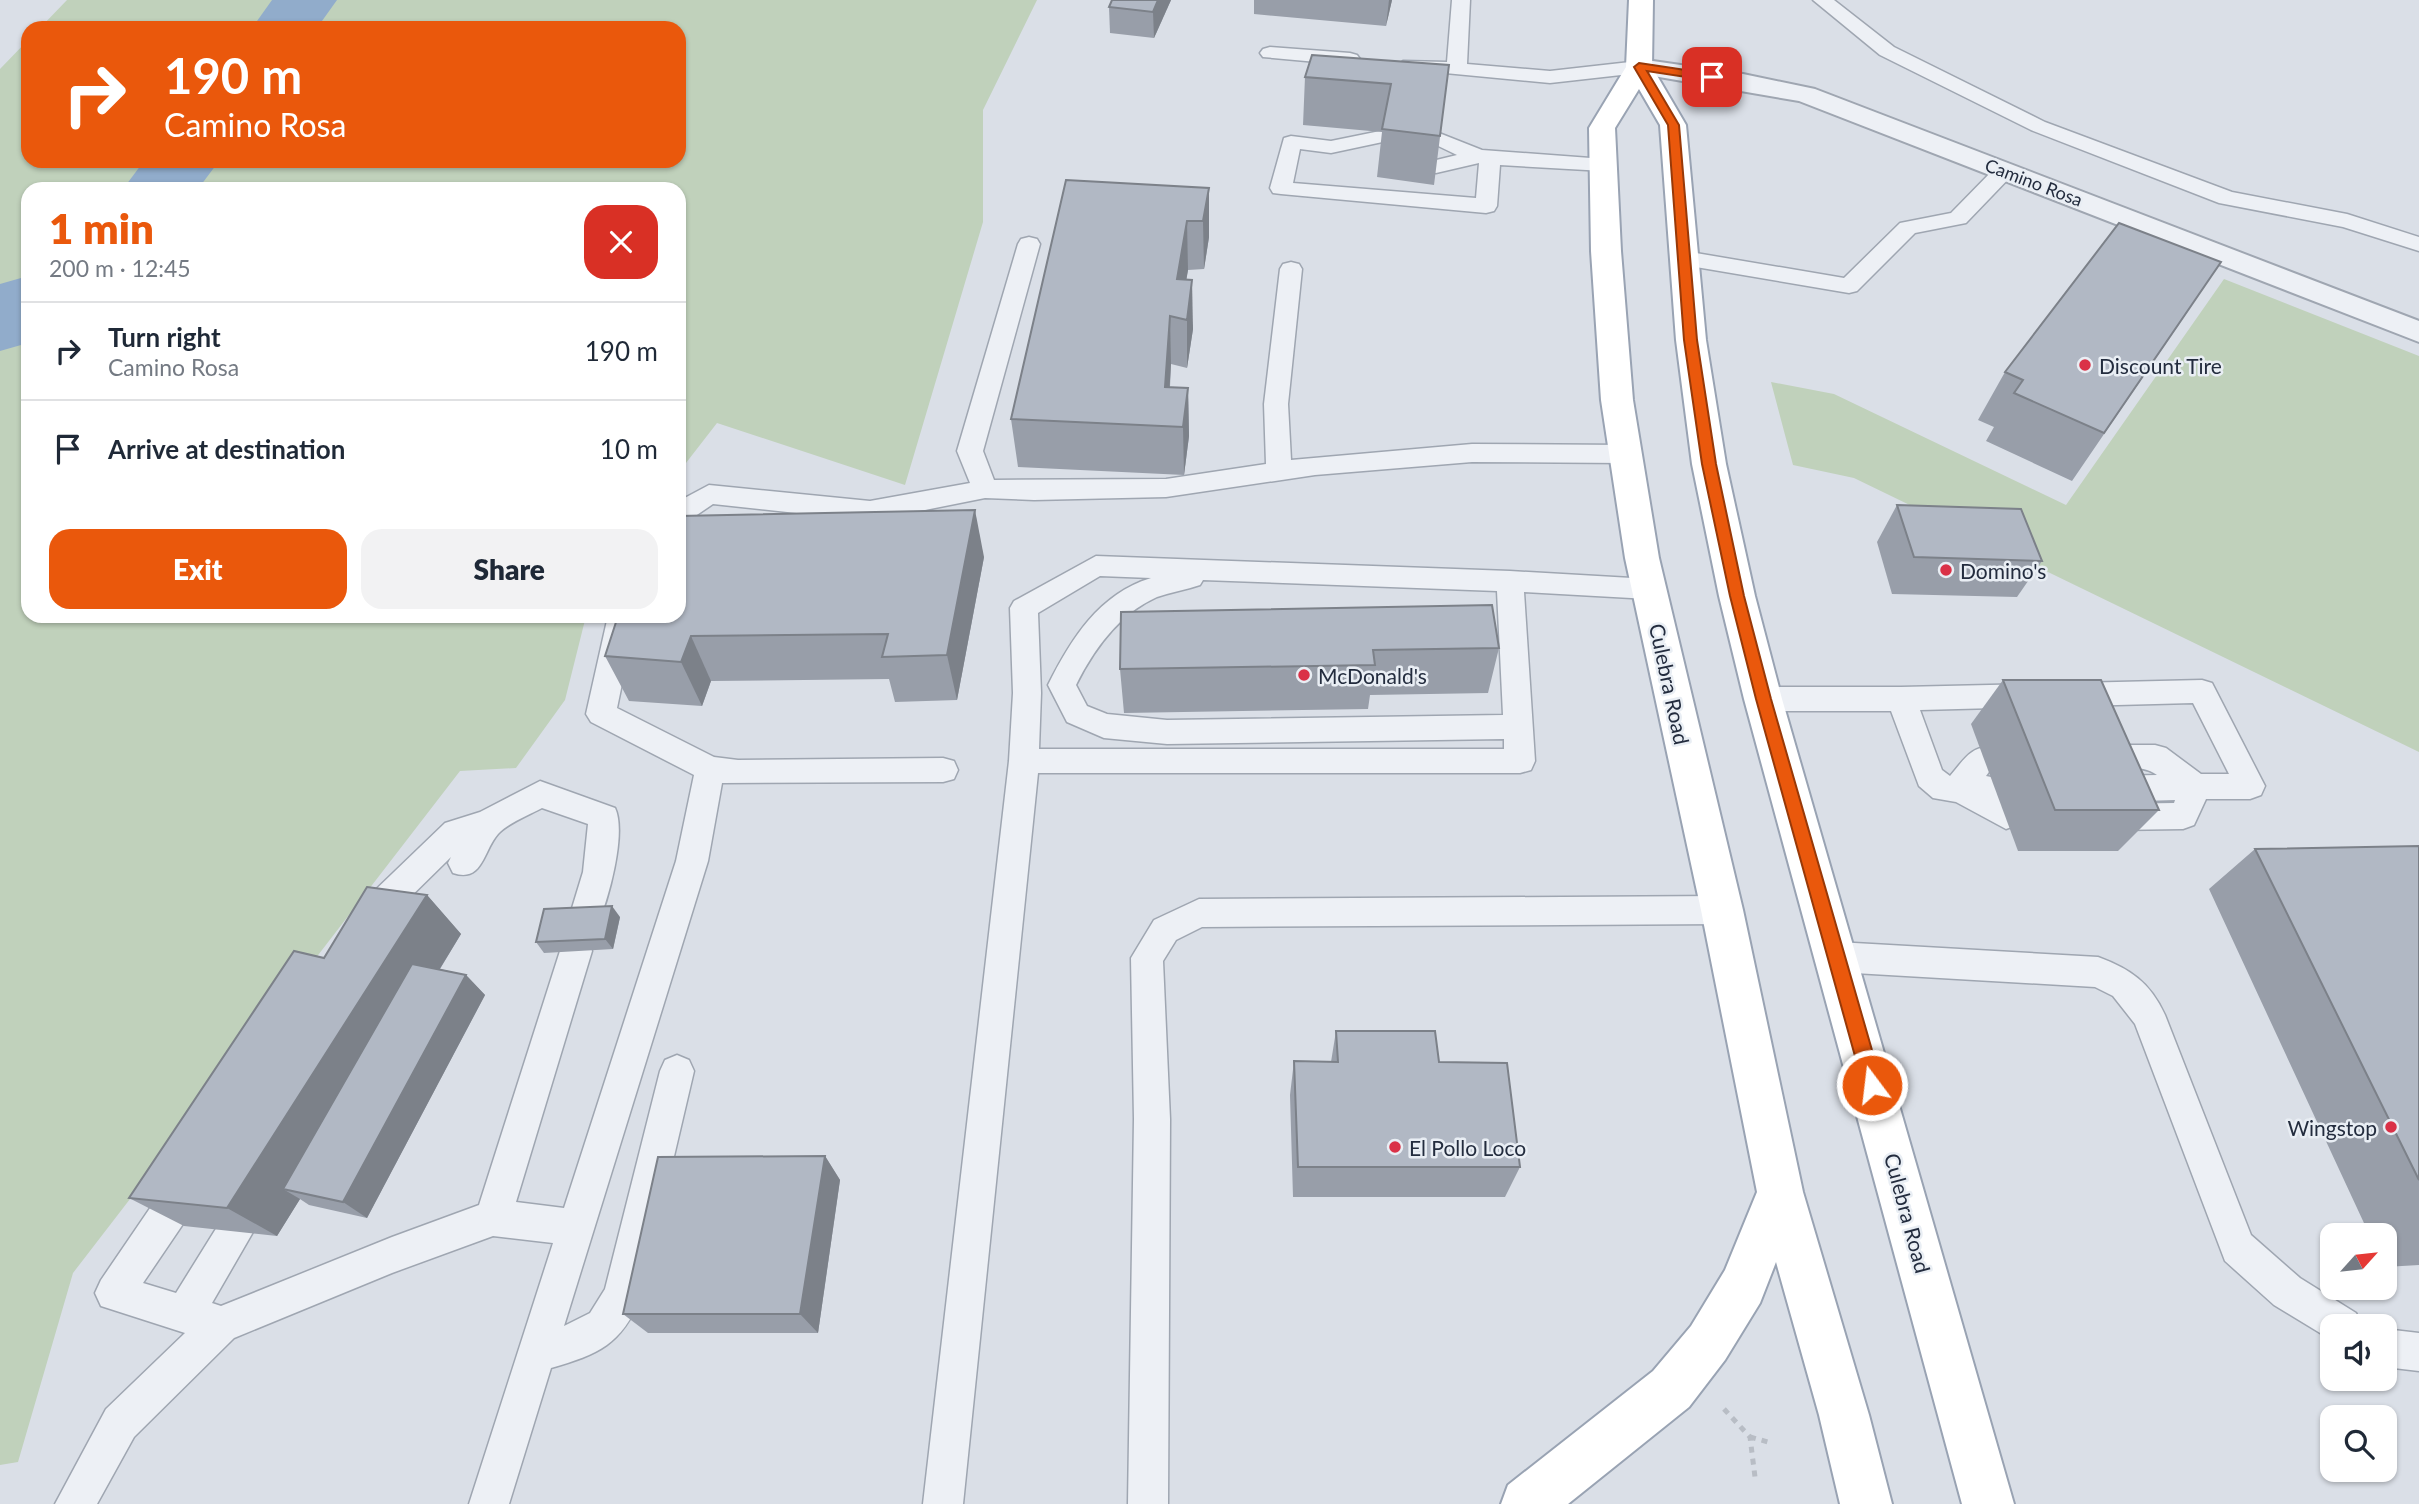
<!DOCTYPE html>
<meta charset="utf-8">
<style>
body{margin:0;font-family:Lato,sans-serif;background:#f2f2f3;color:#1f2937;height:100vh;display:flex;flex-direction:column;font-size:26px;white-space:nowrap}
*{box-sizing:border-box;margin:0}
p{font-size:23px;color:#747a83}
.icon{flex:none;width:38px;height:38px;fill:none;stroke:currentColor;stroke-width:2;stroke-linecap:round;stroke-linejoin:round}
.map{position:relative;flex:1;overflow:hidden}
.sheet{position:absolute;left:21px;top:182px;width:665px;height:441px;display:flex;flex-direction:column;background:#fff;border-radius:21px;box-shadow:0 2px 5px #0004}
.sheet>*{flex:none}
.top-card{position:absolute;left:21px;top:21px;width:665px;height:147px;border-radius:21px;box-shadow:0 2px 5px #0004;background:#ea580c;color:#fff;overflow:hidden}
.needle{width:46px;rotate:63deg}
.buttons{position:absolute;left:2320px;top:1223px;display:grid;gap:14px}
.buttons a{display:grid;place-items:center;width:77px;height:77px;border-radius:14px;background:#fff;box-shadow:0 2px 5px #0004;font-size:35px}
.pin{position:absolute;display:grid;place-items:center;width:60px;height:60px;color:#fff;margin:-30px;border-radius:14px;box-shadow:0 4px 10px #0006}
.me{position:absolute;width:77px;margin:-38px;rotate:345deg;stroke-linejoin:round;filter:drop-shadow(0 0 5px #0008)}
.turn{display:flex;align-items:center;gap:24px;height:147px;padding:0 28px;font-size:32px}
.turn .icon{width:91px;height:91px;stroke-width:2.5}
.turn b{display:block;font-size:49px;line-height:60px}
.round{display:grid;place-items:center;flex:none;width:74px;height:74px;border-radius:21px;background:#f2f2f3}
.overview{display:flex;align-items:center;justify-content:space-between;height:119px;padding:0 28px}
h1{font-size:42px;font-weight:800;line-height:52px;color:#ea580c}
.button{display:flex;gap:14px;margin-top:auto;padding:14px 28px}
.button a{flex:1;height:80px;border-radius:21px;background:#ea580c;color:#fff;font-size:28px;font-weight:800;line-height:80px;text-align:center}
.button a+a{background:#f2f2f3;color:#1f2937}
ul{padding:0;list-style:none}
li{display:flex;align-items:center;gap:21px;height:98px;padding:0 28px;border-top:2px solid #e0e1e3}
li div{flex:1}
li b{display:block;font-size:26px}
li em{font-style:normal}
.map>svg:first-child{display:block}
.green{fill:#c0d1bb}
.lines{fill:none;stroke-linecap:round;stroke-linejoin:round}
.river{fill:#91accb;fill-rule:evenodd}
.service-casing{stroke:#9fa6b1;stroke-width:3}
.minor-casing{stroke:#9fa6b1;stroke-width:4}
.primary-casing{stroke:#99a3b3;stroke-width:4}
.path{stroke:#b8bdc5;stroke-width:5;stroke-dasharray:6 6;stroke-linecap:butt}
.service{fill:#edf0f5;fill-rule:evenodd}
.minor{fill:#edf0f5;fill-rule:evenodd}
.primary{fill:#fff;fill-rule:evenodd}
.wall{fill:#989ea9}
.shaded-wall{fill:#7c8189}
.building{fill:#b1b8c4;stroke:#7c8189;stroke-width:2}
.route{fill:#ea580c;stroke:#983908;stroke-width:2}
.poi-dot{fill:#da3147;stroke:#e9eef4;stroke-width:2.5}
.labels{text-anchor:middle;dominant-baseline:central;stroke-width:5;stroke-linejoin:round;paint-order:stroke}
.far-street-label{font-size:18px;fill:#232c3e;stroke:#e9eef4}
.poi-label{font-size:21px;fill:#232c3e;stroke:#e9eef4;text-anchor:start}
.street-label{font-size:21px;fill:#232c3e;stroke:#e9eef4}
</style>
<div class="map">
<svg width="2419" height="1504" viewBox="0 0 2419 1504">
<rect width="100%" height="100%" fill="#dadfe7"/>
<g class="green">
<path d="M67,0H1037L983,110V222L905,485L717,423L679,472V189H28V616H586L565,700L516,768L460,771L73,1273L18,1462L0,1465V69L28,40V161H679V28H40Z"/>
<path d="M2224,279L2419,356V752L1854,478L1793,465L1771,382L1834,394L2066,505Z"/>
</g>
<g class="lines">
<g class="river">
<path d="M272,0H337L317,28H252Z"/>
<path d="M144,161H219L198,189H123Z"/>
<path d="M28,276V343L0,351V284Z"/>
</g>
<g class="service-casing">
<g id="service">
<path d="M1452,0H1470L1467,64L1550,71L1639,61L1646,63L1649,67L1646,71L1639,73L1550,83L1403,69L1400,65L1403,61L1447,62Z"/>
<path d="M1813,0H1834L1894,47L2045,122L2232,192L2347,214L2419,237V251L2343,227L2219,203L2031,130L1880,55Z"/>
<path d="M1270,47L1350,53L1357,55L1360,59L1357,63L1350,65L1263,57L1260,53L1263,49Z"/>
<path d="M1385,130L1392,132L1395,136L1392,140L1331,153L1300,149L1293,183L1476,198L1479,163L1436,173L1428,172L1425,167L1428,162L1457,155L1432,143L1429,139L1432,135L1439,133L1482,150L1604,159L1612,160L1615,165L1612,170L1604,171L1500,165L1497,206L1494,211L1486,213L1281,194L1273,193L1270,188L1284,138L1291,136L1331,141Z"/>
<path d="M2005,165L2013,166L2016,171L1966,223L1915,233L1857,291L1849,293L1684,265L1676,263L1673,258L1676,253L1684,251L1844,278L1900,223L1951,213L1997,166Z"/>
<path d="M1029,237L1037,239L1040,244L983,451L994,480L1166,479L1266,464L1264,404L1280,269L1283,264L1291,262L1299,264L1302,269L1288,404L1291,460L1472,444L1625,445L1634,448L1638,454L1634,460L1625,463L1472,462L1315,475L1166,497L1034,500L985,498L870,521L713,504L688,521L679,524V501L709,485L870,501L970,483L957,451L1018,244L1021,239Z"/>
<path d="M1096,556L1510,571L1649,579L1659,582L1663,589L1659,596L1649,599L1524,592L1535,761L1531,770L1520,773H1038L963,1504H923L1009,761L1013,693L1010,608L1014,601ZM1100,576L1151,578C1099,594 1071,639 1048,685L1067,722L1104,738L1167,744L1504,739V749H1039L1041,693L1038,613ZM1203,580L1497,591L1503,715L1167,720L1107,714L1087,706L1076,685C1094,649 1119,614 1157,597C1171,592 1186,590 1200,585Z"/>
<path d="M608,616H636L617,708L714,757L738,760L943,758L954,761L958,770L954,779L943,782L722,783L708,861L564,1326L590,1313L605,1289L660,1071L665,1060L677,1055L689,1060L694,1071L641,1297C621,1345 599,1354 551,1368L509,1504H469L553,1243L493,1236L392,1273L234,1338L134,1437L97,1504H55L106,1409L185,1333L101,1306L95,1293L101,1280L176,1170L189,1165L202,1170L207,1183L202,1196L143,1283L176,1293L222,1219L235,1214L248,1219L253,1232L212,1303L221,1306L392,1237L479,1205L560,951L564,941L576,936L588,941L592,951L516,1202L564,1208L676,861L694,775L591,722L586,714Z"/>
<path d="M2202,680L2212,683L2265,786L2261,795L2250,799H2206L2194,825L2183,829L2113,830L2102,826L2098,817L2102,808L2113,804L2174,803L2175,800L2109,802L2098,798L2094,789L2098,780L2109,776L2157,775C2138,761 2107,773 2084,766L2080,757L2084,748L2095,745H2155L2166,748L2201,774H2229L2193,703L1920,710L1942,770L1950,776C1963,761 1973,742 1995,749L1999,758L1986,776L2006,780L2010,789L2003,799L2017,807L2021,816L2017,825L2006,829L1956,802L1933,798L1919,786L1891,711H1763L1753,707L1749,699L1753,691L1763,687H1901Z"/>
<path d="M540,781L615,808C627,833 608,902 596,928L585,932L574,928L569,918L583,872L588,824L542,808C529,815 508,823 498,834C483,851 483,883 453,873L448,863L451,857L389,918L381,930L370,934L359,930L354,920L367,898L445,823L480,812Z"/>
<path d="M1722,896L1733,900L1738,910L1733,920L1722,924L1202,927L1176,940L1163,961L1170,1119L1168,1504H1128L1134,1119L1131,958L1154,920L1199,899Z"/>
<path d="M1837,942L2098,957C2130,969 2150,982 2165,1015L2251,1235L2300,1278L2356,1313L2362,1326H2333V1341L2330,1339L2274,1305L2225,1261L2135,1024L2113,996L2095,987L1837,972L1825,967L1821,957L1825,947Z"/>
<path d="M2385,1329L2419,1333V1371L2385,1367Z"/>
</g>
</g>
<g class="minor-casing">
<path id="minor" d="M1639,59L1743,74L1815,89L2419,321V342L1799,101L1630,72L1626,67L1630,62Z"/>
</g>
<g class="primary-casing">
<path id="primary" d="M1629,0H1653L1652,67L1686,125L1706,340L1726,464L1755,596L1782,699L2014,1504H1962L1744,699L1719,596L1692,464L1676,340L1660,125L1639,89L1615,128L1621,251L1633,400L1659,558L1743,910L1803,1192L1869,1415L1892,1504H1840L1819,1415L1776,1262L1760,1303L1725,1360L1689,1407L1568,1504H1501L1508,1485L1653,1371L1691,1326L1725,1270L1757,1192L1701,910L1625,558L1601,400L1591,251L1589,128L1626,67Z"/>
</g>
<g class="path">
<path d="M1724,1409L1750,1437L1755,1477"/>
<path d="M1750,1437L1768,1442"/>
</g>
<use href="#service" class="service"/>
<use href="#minor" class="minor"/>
<use href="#primary" class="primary"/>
</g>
<g class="wall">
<path d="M1112,0H1171L1154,38L1110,33L1109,7Z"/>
<path d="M1254,0H1392L1386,26L1254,14Z"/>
<path d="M1449,65L1434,185L1377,177L1382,132L1303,125L1305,77Z"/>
<path d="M1209,188V237L1204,269L1188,270L1186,280L1193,329L1187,368L1171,364L1170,387L1188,388L1189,436L1184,475L1018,467L1011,419Z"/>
<path d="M2188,311L2072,481L1986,441L1994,427L1978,420L2005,372Z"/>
<path d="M1897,505L2042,561L2017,597L1892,594L1877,542Z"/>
<path d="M984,557L957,700L895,702L889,679L711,681L702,706L629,701L605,656Z"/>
<path d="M1121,612L1499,648L1488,693L1370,695L1368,709L1124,713L1120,669Z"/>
<path d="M2003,680L2159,810L2118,851H2018L1971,724Z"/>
<path d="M2419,846V1265L2385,1267V1236H2370L2209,889L2255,849Z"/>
<path d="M427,895L461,934L440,969L466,975L485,995L367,1218L309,1205L300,1199L277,1236L184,1226L129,1198L324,958Z"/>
<path d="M620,917L613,949L544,953L536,942Z"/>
<path d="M1336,1031L1439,1062L1520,1167L1505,1197H1293L1290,1095L1294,1061L1331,1062Z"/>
<path d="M825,1156L840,1180L818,1333H648L623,1314Z"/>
</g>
<g class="shaded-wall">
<path d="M1158,0H1171L1154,38L1153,12Z"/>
<path d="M1389,0H1392L1386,26Z"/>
<path d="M1209,188V237L1204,269L1203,221Z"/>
<path d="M1187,221L1188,270L1180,318L1177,279Z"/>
<path d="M1192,280L1193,329L1187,368V320Z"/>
<path d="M1170,316L1171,364L1167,427L1165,387Z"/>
<path d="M1188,388L1189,436L1184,475L1183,427Z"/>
<path d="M975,510L984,557L957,700L947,655Z"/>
<path d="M691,636L711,681L702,706L681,662Z"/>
<path d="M427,895L461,934L303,1193L283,1189L300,1199L277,1236L227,1208Z"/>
<path d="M612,906L620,917L613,949L605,939Z"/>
<path d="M466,975L485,995L367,1218L343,1202Z"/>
<path d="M825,1156L840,1180L818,1333L800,1314Z"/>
</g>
<g class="building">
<path d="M1112,0H1158L1153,12L1109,7Z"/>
<path d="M1312,55L1449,65L1440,136L1382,129L1391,84L1305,77Z"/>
<path d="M1066,180L1209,188L1203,221H1187L1177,279L1192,280L1187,320L1170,316L1165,387L1188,388L1183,427L1011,419Z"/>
<path d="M2119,223L2221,262L2104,433L2014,393L2023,380L2005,372Z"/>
<path d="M1897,505L2021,509L2042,561L1914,557Z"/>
<path d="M975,510L947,655L882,657L888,634L691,636L681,662L605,656L618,616H679V516Z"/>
<path d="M1492,605L1499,648L1373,650L1375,665L1120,669L1121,612Z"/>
<path d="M2003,680H2101L2159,810H2055Z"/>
<path d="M2419,846V1180L2255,849Z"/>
<path d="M367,887L427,895L227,1208L129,1198L294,951L324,958Z"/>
<path d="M612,906L605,939L536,942L544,909Z"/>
<path d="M412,964L466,975L343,1202L283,1189Z"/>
<path d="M1336,1031H1435L1439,1062L1507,1063L1520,1167H1298L1294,1061L1338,1062Z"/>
<path d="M825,1156L800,1314H623L658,1157Z"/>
</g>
<path class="route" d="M1639,63L1712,74L1717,77L1712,81L1647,71L1679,125L1697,340L1716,464L1744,596L1771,699L1882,1085L1879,1092L1872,1094L1866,1092L1863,1085L1756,699L1730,596L1702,464L1684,340L1668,125L1634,67Z"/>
<g class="poi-dot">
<circle cx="2085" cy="365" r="7"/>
<circle cx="1946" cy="570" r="7"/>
<circle cx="1304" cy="675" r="7"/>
<circle cx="2391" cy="1127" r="7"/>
<circle cx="1395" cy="1147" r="7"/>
</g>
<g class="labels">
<g class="far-street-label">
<text transform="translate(2034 182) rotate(21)">Camino Rosa</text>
</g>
<g class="poi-label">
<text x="2099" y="365">Discount Tire</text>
<text x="1960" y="570">Domino's</text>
<text x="1318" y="675">McDonald's</text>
<text x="2377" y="1127" text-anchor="end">Wingstop</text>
<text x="1409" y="1147">El Pollo Loco</text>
</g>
<g class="street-label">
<text transform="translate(1670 684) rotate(78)">Culebra Road</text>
<text transform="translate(1908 1213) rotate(75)">Culebra Road</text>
</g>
</g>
</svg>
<div class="buttons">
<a><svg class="needle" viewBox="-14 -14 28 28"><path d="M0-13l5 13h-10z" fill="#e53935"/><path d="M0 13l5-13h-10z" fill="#747a83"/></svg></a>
<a><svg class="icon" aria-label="sound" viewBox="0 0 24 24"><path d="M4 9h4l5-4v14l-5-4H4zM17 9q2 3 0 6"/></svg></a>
<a><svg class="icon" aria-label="search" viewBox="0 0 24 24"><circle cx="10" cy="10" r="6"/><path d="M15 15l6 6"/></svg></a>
</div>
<div class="pin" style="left:1712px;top:77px;background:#d93025"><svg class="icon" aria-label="arrive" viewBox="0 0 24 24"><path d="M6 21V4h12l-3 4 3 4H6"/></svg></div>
<svg class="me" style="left:1872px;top:1085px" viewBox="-20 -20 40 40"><circle r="17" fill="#ea580c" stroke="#fff" stroke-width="3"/><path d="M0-11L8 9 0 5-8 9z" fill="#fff"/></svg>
<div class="top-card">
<div class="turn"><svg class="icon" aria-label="right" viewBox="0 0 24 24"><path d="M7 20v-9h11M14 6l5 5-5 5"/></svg><div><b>190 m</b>Camino Rosa</div></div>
</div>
<section class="sheet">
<div class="overview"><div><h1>1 min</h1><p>200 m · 12:45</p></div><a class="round" style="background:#d93025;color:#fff"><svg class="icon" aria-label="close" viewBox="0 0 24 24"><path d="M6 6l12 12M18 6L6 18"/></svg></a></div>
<ul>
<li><svg class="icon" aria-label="right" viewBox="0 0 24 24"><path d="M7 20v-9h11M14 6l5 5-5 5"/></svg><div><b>Turn right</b><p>Camino Rosa</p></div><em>190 m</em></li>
<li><svg class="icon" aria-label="arrive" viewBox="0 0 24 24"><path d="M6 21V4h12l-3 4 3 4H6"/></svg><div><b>Arrive at destination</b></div><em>10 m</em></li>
</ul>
<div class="button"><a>Exit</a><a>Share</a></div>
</section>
</div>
